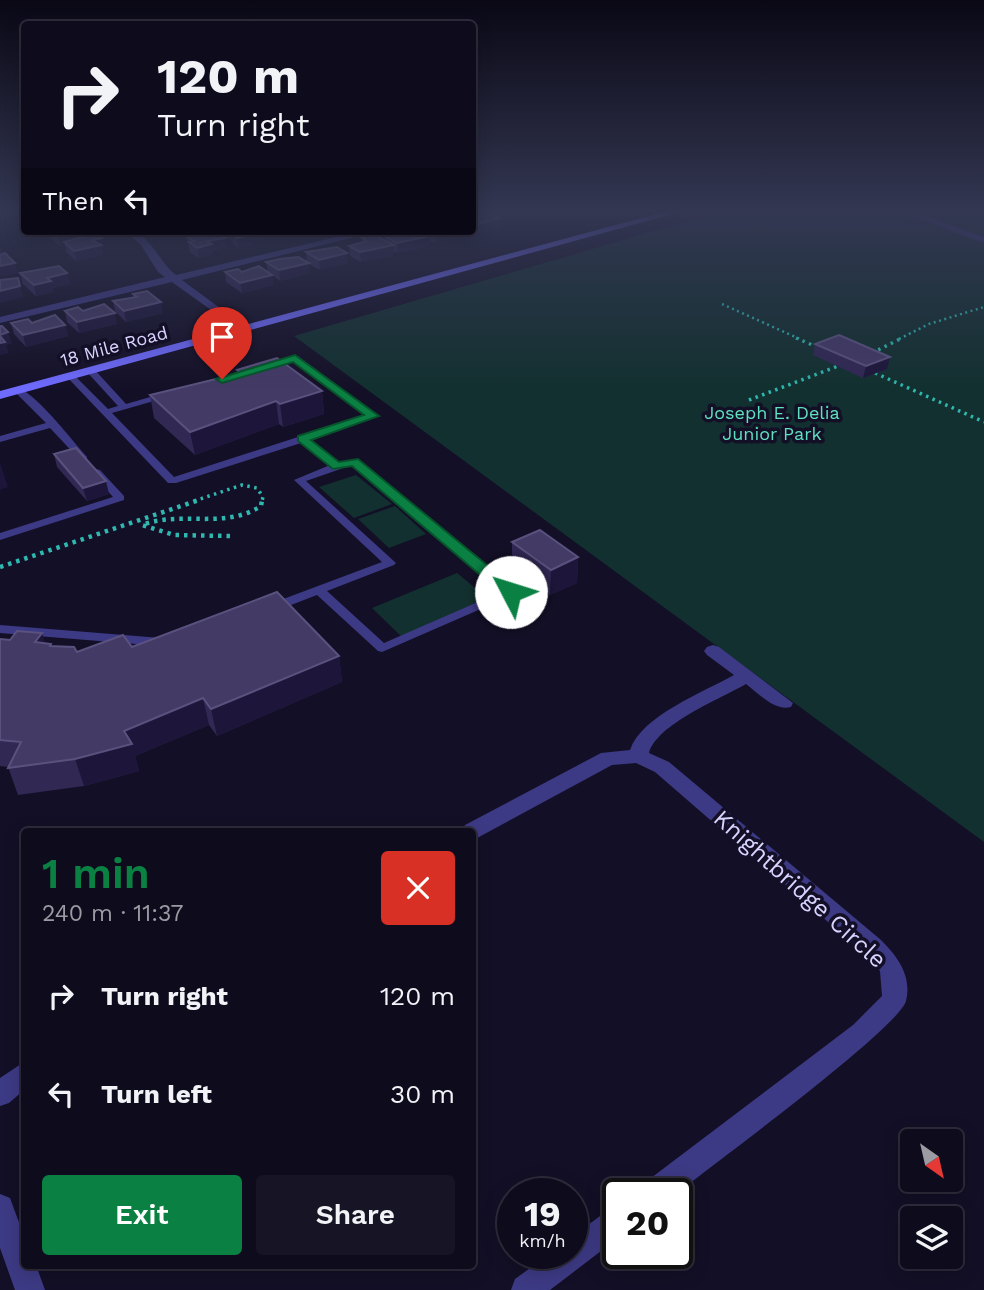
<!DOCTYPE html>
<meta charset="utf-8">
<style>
body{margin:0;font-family:"Work Sans",sans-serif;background:#171425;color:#f1f3f6;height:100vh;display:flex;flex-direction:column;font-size:26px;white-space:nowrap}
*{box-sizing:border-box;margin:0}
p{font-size:23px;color:#9b9ba3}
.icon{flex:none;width:38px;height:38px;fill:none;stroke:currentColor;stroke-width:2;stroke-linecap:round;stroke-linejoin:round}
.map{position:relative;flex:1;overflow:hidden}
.panel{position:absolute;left:21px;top:828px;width:455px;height:441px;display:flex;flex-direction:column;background:#0e0b1c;border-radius:7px;box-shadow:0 4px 18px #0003,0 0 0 2px #2e2b3b}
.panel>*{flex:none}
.hud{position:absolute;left:21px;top:21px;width:455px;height:214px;border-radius:7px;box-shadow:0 4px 18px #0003,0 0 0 2px #2e2b3b;background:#0e0b1c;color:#f1f3f6;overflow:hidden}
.needle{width:46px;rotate:146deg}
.buttons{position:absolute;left:900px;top:1129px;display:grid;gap:14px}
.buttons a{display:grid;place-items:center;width:63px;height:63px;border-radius:7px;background:#0e0b1c;box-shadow:0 4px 18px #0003,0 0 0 2px #2e2b3b;font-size:35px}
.speed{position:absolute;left:497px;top:1178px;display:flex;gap:14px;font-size:35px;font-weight:700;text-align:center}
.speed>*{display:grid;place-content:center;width:91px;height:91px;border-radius:50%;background:#0e0b1c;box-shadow:0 4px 18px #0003,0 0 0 2px #2e2b3b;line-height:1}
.speed small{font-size:18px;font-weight:400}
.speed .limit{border:4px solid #111;border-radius:10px;background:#fff;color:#111}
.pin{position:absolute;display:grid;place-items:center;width:60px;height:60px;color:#fff;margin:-72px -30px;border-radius:50% 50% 50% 0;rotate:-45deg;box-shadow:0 0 7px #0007}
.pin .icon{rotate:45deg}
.me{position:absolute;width:77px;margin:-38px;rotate:310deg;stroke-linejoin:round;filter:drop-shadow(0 0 5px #0008)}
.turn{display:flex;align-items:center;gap:24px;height:147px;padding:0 21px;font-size:32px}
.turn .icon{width:91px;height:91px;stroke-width:2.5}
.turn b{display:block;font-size:49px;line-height:60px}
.then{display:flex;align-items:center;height:66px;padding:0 21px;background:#0003;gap:14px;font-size:26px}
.round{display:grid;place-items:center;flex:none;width:74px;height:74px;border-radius:7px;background:#171425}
.overview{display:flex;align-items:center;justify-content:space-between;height:119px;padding:0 21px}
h1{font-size:42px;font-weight:600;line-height:52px;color:#0b8043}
.cta{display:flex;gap:14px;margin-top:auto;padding:14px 21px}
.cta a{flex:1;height:80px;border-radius:7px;background:#0b8043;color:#fff;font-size:28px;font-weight:600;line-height:80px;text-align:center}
.cta a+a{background:#171425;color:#f1f3f6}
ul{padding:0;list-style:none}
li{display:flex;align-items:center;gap:21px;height:98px;padding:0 21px}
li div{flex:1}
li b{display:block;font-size:26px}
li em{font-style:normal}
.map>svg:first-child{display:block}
.green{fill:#12302f}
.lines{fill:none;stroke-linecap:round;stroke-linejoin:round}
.path-far2{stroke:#2fb8b0;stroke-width:2.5;stroke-dasharray:2 3.5;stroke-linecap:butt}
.path-far1{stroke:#2fb8b0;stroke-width:3.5;stroke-dasharray:2.5 4.5;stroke-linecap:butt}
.path{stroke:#2fb8b0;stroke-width:4.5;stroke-dasharray:3.5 5;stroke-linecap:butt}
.lane{fill:#3d3a85;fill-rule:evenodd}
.street{fill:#3d3a85;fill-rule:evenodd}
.secondary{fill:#6f6bff;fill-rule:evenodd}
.wall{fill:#312854}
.shaded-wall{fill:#1d163a}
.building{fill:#433a66;stroke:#5a527e;stroke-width:2}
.route{fill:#0b8043;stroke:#07532c;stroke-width:2}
.labels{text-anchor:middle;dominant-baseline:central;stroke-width:7;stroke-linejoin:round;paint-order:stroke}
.far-street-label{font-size:18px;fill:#d9d4ff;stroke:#130f26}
.far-park-label{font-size:18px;fill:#5fe0c0;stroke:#130f26}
.near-street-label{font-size:24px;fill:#d9d4ff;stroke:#130f26}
</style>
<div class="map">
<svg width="984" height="1290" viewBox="0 0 984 1290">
<rect width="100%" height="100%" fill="#130f26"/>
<g class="green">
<path d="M726,210H984V842L294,336Z"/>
<path d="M356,475L392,504L354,518L319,487Z"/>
<path d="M395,506L426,534L389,548L358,519Z"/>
<path d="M457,573L491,601L404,639L372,608Z"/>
</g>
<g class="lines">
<g class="path-far2">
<path d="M722,304L800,339"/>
<path d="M899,339L929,324L984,307"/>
</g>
<g class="path-far1">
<path d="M796,338L817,347"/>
<path d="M872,353L902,338"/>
<path d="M875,373L984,422"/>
<path d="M749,400L838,366"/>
<path d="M194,501L242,485L257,488L263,497L262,501"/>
</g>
<g class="path">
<path d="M230,536L174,535L142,525C182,510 224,530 261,506L262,500"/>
<path d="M0,567L199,500"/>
</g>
<g class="lane">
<path d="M292,356H298L378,416L309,440L339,463L357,460L515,590L517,592L515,594L382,652L378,651L317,595L278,610H270L268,607L270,604L382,562L294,480L330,465L301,443L176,483H168L66,376L73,374L108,409L118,406L88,373V369H94L126,404ZM294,361L366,415L174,477L112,413ZM352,465L503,591L384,643L327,591L394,565L396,563L306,481Z"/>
<path d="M18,387C41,399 69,437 87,457V461H81L50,428L0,442V436L46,423L15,392L14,390Z"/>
<path d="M96,469L100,470L124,496V500L0,540V533L113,497L91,472Z"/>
<path d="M0,625L161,638L167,642L161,646L0,633Z"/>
</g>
<g class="street">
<path d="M895,210H909L984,237V243Z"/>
<path d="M125,231C151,231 157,261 176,275L362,231H379L182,280L247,328V332L243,333L172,282L0,323V317L165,277L158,272L141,245Z"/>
<path d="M713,645L719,647L793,703L791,707C775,712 758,693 746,684C720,699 657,724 649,753L669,762L881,940C898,957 912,976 906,1001C899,1028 710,1167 676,1194H639L643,1184L853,1025L882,996L880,971L865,954L655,772L636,763L612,765L479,837L472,839V831H461L465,825L601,753L630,750C641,716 704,692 734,675L707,655L704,651L707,647Z"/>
<path d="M24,1062V1090L9,1103L0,1106V1078Z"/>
<path d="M0,1194L10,1198L24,1236V1265H36L45,1290H15L0,1248Z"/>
<path d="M618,1206V1238L550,1290H511L515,1279L551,1253H572V1237L608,1210Z"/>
</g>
<path class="secondary" d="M671,210H687L0,399V391Z"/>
</g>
<g class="wall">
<path d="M523,210H564V212L540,218Z"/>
<path d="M472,215L500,218V228L474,234L467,231H472Z"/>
<path d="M43,231H94L95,234L104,248H101L103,255L76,261L66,252L65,245L60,246L51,238L50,233L46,234Z"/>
<path d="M226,231H265L266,238L252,241V245L238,248L227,237Z"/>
<path d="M397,231H419L424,233V231H466V237L435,243L430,241V246L397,253L394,251V255L361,262L350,256L349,246L362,243V238L386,241V237L398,234Z"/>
<path d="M186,236L228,247L213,250V254L199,258L190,252Z"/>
<path d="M306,252L348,263L320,270L309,264L310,273L280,281L272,275L273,285L242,293L226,282L225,272H268L266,262H307Z"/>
<path d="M20,273H67L70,284L52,288L54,292L36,296L23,284Z"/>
<path d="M133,294L163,313L126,322L115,311L113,301L134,298Z"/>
<path d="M65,311H83L117,324L79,333L67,322Z"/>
<path d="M11,323H32L65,325L68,336L26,347L14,334Z"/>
<path d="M815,344L887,369L863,378L813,355Z"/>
<path d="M237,370L322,391L324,414L283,427L279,424L195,455L154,418L150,395L237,373Z"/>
<path d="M54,454L109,494L87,501L57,467Z"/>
<path d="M512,542L578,557L577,583L550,595L512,567Z"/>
<path d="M0,639L45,643L51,646L77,652L132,647L339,656L342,682L217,736L209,725L135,756L139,771L84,786L18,795L8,767L0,766Z"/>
</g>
<g class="shaded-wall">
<path d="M540,210H564V212L540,218Z"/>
<path d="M500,218V228L474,234V225Z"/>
<path d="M94,231L96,239L102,238L104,248H101L103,255L76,261L74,251L64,242L65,245L60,246L58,236Z"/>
<path d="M178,231H202V232L179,237Z"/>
<path d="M252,231H265L266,238L252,241V245L238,248L237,238L246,232Z"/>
<path d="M447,231H466V237L435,243V233Z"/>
<path d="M430,236V246L397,253V243Z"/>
<path d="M226,238L228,247L213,250V254L199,258L197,248L207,241Z"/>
<path d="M394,245V255L361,262L360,252Z"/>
<path d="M0,248H2L5,258L0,259Z"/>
<path d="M347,253L348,263L320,270L319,260Z"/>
<path d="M15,263L18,273L0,277V266Z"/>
<path d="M309,263L310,273L280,281L279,270Z"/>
<path d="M67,273L70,284L52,288L54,292L36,296L34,285L47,278Z"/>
<path d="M272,275L273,285L242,293L240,283Z"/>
<path d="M20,286L23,297L0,303V291Z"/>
<path d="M161,302L163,313L126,322L124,311Z"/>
<path d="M115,313L117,324L79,333L77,322Z"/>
<path d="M65,325L68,336L26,347L23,335Z"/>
<path d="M8,332L12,344L6,345L9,353L0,355V335Z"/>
<path d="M890,357L887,369L863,378L866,366Z"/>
<path d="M322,391L324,414L283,427L280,404Z"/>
<path d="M276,401L279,424L195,455L190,432Z"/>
<path d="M0,463L8,487L0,490Z"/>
<path d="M106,481L109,494L87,501L83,488Z"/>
<path d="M578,557L577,583L550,595L551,570Z"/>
<path d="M42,633L50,659L35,642Z"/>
<path d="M339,656L342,682L217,736L211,709Z"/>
<path d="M203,698L209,725L135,756L139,771L84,786L75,759L124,731Z"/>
</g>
<g class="building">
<path d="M485,211L500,218L474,225L472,224V215Z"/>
<path d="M52,231H92L58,236Z"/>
<path d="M210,231H216L226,238L207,241L212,244L197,248L189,242L194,241L186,236Z"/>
<path d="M229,231H252L246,232L251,235L237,238Z"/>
<path d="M400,231H419L430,236L397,243L386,237L403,233Z"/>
<path d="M430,231H447L435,233Z"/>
<path d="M97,233L102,238L92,240L101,245L74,251L64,242Z"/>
<path d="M375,235L394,245L360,252L349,246L367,241L362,238Z"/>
<path d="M337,247L347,253L319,260L306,252Z"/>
<path d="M5,253L15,263L0,266V255Z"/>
<path d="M298,257L309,263L279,270L266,262L280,259Z"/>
<path d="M59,266L67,273L47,278L51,281L34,285L20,273Z"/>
<path d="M259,266L272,275L240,283L225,272L238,269L242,272Z"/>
<path d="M18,278L20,286L0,291V280Z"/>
<path d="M147,291L161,302L124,311L113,301L137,297L133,294Z"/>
<path d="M104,304L115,313L77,322L65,311L78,307L83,311Z"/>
<path d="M55,315L65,325L23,335L11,323L28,319L32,323Z"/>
<path d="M0,326H2L8,332L0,335Z"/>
<path d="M839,335L890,357L866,366L815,344Z"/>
<path d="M0,336L5,342L0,343Z"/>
<path d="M277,358L322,391L280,404L276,401L190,432L150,395L241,373L237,370Z"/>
<path d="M76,448L106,481L83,488L54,454Z"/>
<path d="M540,530L578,557L551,570L512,542Z"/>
<path d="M277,592L339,656L211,709L203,698L124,731L132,744L75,759L8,768L21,742L0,740V639L10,640L17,631L42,633L35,642L51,644L50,646L74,647L77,652L123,635L132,647Z"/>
</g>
<linearGradient id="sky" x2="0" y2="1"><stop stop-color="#0a0815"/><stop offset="0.54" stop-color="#333752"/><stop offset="1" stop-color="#333752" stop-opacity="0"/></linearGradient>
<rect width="984" height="391" fill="url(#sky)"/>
<path class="route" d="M295,355L379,416L311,440L339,462L358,459L516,589L518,592L516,596H505L352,466L333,469L298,441V436L364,415L293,362L222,383L216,379Z"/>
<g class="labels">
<g class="far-street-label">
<text transform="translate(114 346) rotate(-15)">18 Mile Road</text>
</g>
<g class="far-park-label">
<text x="772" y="412">Joseph E. Delia<tspan x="772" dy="21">Junior Park</tspan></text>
</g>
<g class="near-street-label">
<text transform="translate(800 889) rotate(42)">Knightbridge Circle</text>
</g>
</g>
</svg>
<div class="buttons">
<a><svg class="needle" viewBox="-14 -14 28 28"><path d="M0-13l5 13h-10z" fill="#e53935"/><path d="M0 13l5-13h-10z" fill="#9b9ba3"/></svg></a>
<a><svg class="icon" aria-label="layers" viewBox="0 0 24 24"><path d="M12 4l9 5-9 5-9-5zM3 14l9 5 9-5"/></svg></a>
</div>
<div class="speed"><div>19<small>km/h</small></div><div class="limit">20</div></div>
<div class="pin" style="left:222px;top:379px;background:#d93025"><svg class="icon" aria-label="arrive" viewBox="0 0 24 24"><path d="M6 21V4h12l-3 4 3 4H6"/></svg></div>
<svg class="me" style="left:511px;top:592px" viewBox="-20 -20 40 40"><circle r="19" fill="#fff"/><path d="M0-13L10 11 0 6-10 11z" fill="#0b8043"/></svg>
<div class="hud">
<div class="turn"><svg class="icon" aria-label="right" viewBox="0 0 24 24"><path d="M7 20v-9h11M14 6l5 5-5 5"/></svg><div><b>120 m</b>Turn right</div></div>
<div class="then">Then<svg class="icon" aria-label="left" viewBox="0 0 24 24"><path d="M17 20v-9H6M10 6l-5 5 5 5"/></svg></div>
</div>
<section class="panel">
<div class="overview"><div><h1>1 min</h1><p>240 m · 11:37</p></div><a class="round" style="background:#d93025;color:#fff"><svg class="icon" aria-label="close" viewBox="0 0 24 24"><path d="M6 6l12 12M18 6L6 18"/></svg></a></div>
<ul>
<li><svg class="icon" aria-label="right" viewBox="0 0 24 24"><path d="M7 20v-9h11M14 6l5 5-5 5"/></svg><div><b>Turn right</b></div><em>120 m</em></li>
<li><svg class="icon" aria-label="left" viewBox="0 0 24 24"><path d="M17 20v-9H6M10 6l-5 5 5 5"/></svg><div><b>Turn left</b></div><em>30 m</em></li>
</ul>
<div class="cta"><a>Exit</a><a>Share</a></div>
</section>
</div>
